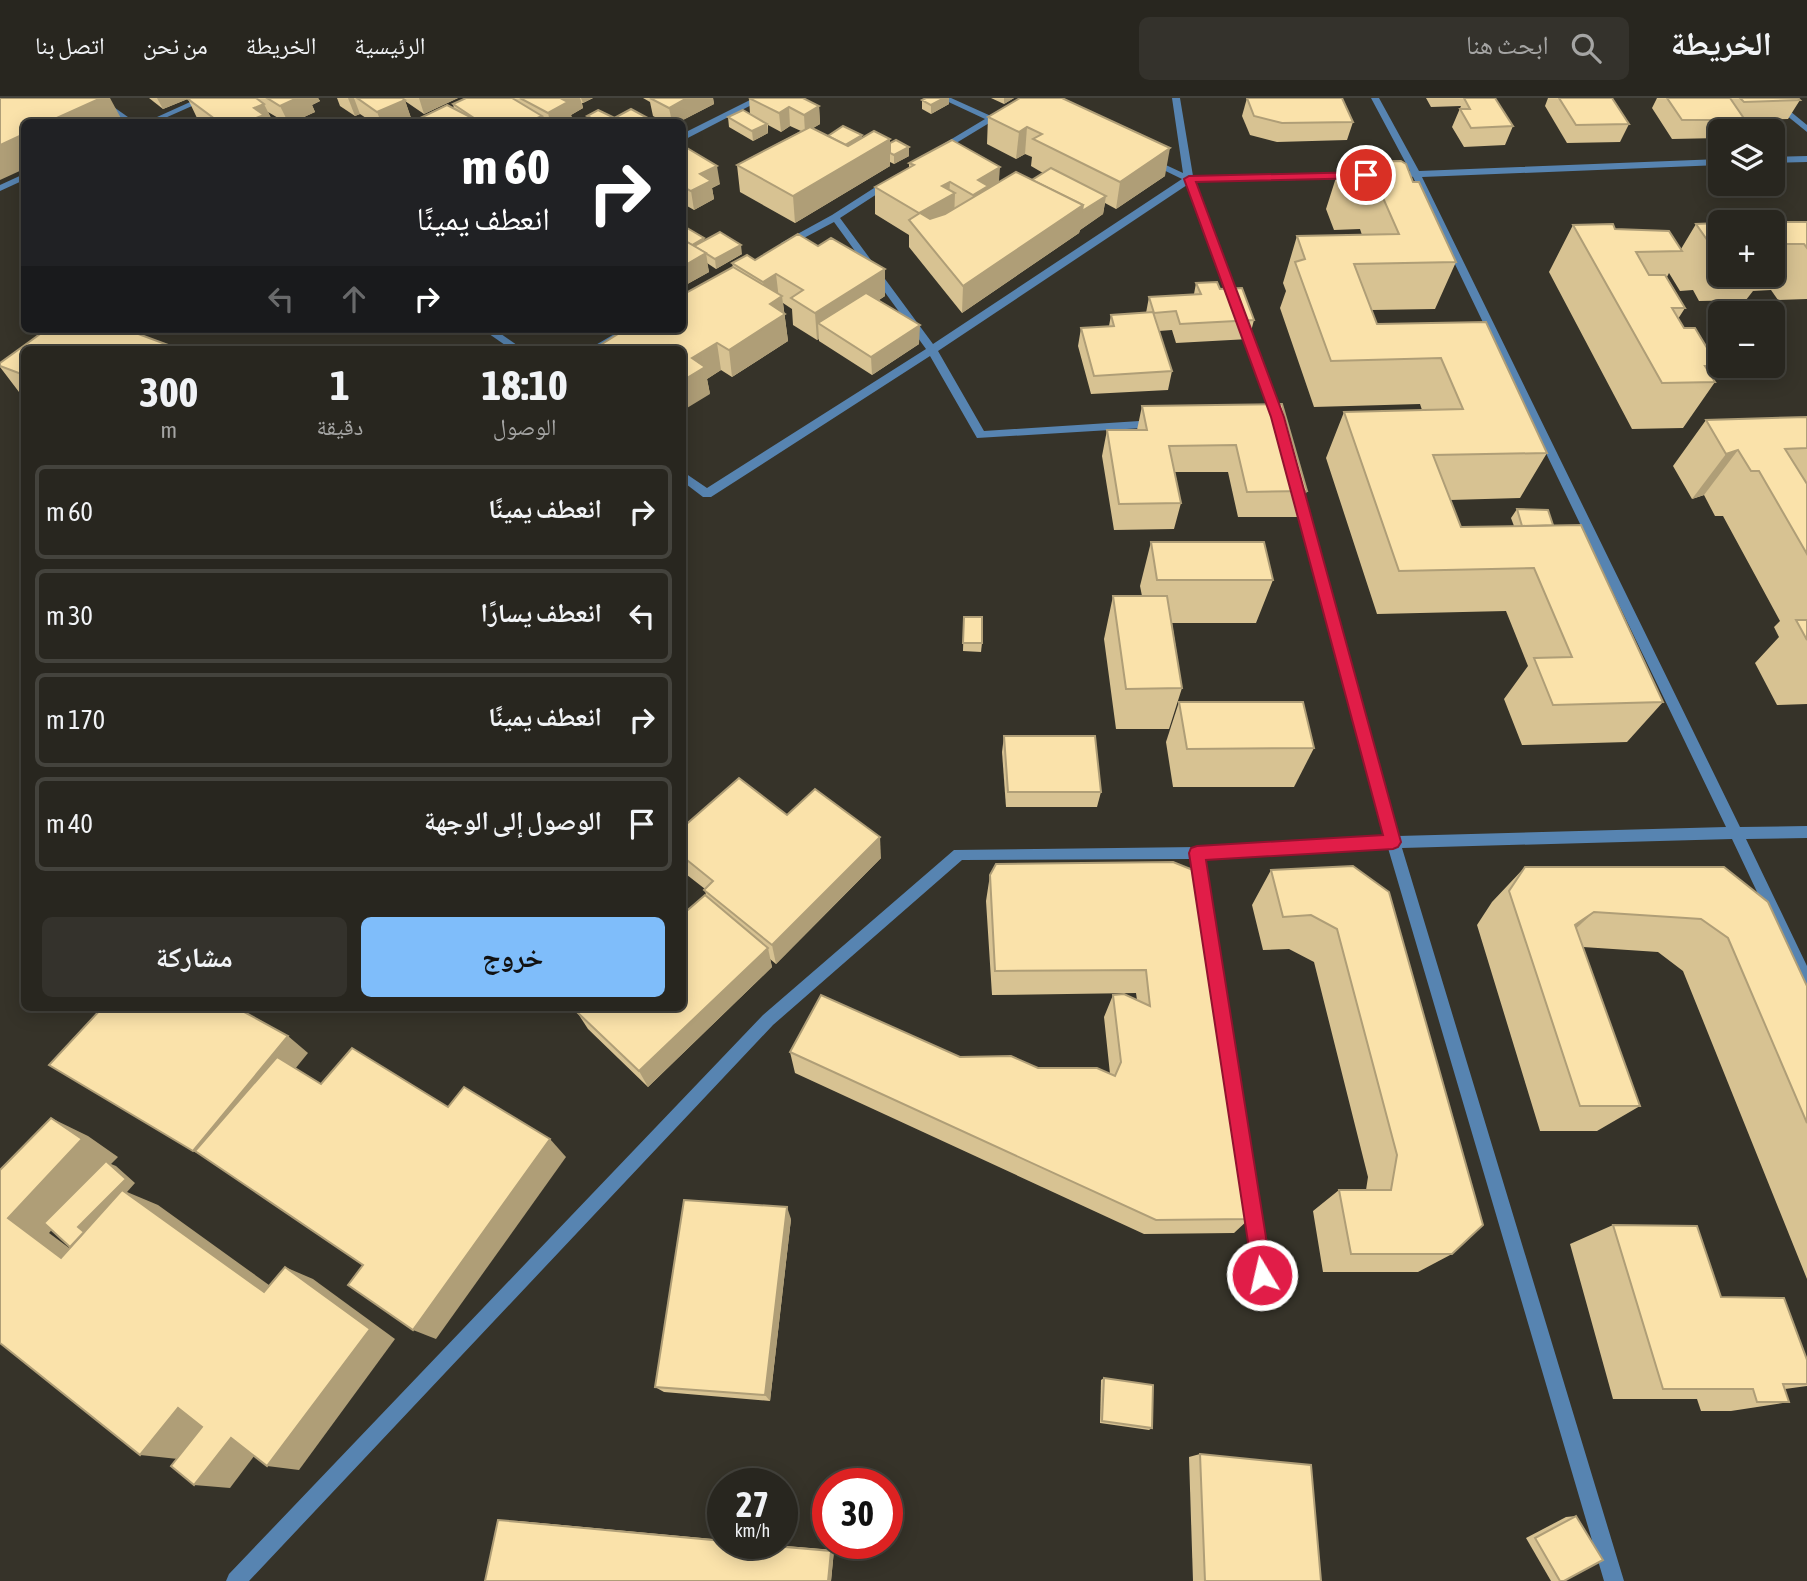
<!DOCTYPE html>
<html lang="ar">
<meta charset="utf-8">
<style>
body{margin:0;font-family:"Asap Condensed","Noto Naskh Arabic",sans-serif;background:#34322c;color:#f1f3f6;direction:rtl;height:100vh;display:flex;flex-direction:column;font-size:26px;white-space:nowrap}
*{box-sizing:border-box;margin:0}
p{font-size:23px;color:#a5a5a4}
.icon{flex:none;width:38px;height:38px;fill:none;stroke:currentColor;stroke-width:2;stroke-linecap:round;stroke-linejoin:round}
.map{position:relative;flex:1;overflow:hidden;direction:ltr}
.sheet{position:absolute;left:21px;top:248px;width:665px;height:665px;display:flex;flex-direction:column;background:#28261f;border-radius:10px;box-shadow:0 4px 18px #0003,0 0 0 2px #44433d;direction:rtl}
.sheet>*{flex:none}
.hud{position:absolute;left:21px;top:21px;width:665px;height:214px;border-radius:10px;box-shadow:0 4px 18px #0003,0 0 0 2px #44433d;direction:rtl;background:#202124;color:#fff;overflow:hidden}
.buttons{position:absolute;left:1708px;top:21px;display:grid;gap:14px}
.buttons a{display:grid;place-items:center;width:77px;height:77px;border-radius:10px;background:#28261f;box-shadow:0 4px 18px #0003,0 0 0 2px #44433d;font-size:35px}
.speed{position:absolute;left:707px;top:1370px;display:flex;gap:14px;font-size:35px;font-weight:700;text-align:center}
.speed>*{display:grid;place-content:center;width:91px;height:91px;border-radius:50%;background:#28261f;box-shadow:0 4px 18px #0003,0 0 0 2px #44433d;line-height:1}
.speed small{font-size:18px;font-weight:400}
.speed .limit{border:10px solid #d22;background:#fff;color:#111}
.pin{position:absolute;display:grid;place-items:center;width:60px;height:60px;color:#fff;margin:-30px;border:4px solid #fff;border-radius:50%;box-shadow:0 2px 7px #0007}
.me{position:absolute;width:77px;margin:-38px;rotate:351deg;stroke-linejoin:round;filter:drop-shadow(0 0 5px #0008)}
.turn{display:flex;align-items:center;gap:24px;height:147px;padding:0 21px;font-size:32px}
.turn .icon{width:91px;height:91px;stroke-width:2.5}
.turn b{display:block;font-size:49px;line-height:60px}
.lanes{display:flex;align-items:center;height:66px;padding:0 21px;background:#0003;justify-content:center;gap:35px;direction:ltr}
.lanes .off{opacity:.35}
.eta{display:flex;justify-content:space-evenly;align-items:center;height:119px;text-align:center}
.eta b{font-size:42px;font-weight:700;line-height:49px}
.button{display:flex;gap:14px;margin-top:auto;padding:14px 21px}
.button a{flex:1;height:80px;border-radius:10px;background:#7fbdfa;color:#111;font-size:28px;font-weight:700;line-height:80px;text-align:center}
.button a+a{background:#34322c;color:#f1f3f6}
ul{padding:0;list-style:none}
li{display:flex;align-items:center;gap:21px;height:94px;margin:0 14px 10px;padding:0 7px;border:4px solid #44433d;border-radius:10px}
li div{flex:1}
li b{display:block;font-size:26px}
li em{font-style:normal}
header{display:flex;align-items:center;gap:42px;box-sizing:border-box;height:98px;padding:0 35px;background:#28261f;border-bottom:2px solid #44433d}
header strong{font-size:33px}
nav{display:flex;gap:38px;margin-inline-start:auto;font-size:24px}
.search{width:490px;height:63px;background:#34322c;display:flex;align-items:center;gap:18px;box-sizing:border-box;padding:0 24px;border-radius:10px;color:#a5a5a4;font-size:26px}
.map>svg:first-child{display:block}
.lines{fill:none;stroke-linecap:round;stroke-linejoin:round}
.street{fill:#5784b1;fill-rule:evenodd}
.wall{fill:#d7c292}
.shaded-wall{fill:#af9e77;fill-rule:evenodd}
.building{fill:#fae2aa;stroke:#af9e77;stroke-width:2}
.route{fill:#e11d48;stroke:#92132f;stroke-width:2}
</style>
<header>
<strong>الخريطة</strong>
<div class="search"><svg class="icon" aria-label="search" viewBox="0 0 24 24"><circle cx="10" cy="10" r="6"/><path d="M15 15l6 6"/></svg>ابحث هنا</div>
<nav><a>الرئيسية</a><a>الخريطة</a><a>من نحن</a><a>اتصل بنا</a></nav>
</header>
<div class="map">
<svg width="1807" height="1483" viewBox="0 0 1807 1483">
<rect width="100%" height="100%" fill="#363329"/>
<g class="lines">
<g class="street">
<path d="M91,0H101L135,24H126Z"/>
<path d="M199,0H210L156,24H146Z"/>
<path d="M754,0H765L682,43V36Z"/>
<path d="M940,0H951L991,18L1002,11L1009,13L938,56L935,55V51L985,21Z"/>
<path d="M1172,0H1180L1193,78L1354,75L1359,78L1354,81L1195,84L1283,319L1282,322L1273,323L1268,319L1271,316L1187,87L938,253L984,333L1155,322L1159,323V329L977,340L930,258L711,399H703L682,383V373L707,390L926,251L834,124L787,149H781V145L832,117L888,81H894V85L840,120L933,246L1182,81L1145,63L1153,61L1183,75Z"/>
<path d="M1371,0H1379L1419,73L1720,61V67L1422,79L1740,729L1807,728V740L1746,741L1807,868V891L1802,889L1732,741L1402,750L1624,1483H1604L1388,750L1205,761L1210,794L1208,798L1203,800L1198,798L1196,794L1191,761L962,762L773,927L249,1483H226L229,1476L763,917L954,752L1197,749L1385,738L1291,391L1293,388L1297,387L1303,391L1398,738L1726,729L1413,79L1405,76L1410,73Z"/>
<path d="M1765,0H1774L1807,27V34Z"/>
<path d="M1807,58V64L1773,65V59Z"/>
<path d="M24,76V82L0,93V87Z"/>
<path d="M482,231H494L524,252H512Z"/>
<path d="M623,231H636L600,252H587Z"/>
<path d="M1250,1086L1256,1088L1258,1094L1276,1203L1273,1209L1267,1212L1261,1209L1258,1203L1242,1094L1244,1088Z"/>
</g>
</g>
<g class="wall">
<path d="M149,0H190L163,11Z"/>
<path d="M191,0H318L320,3L312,7L315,14L293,24H285L268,14L273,24H204L197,20L188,1Z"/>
<path d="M337,0H458L424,16L405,3L411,20L401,24H372L360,16L355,18L340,8Z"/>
<path d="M466,0H593L583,5H582L583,10L571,17L573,23L570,24H412L454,11L453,6Z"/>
<path d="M643,0H713L714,6L679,24H665L653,18L650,4Z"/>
<path d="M749,0L819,8L820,26L813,30L828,38L862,37V40L909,49V58L894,66L890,64V68L795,125L740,94L737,67L801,33L790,28L781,34L768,27V35L753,43L729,29L728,19L750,16Z"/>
<path d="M991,0H1014L1004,6Z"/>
<path d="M1020,0L1165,78L1116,111L1105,105L1103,116L1080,132L1079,135L962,215L909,149V137L875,116V89L909,70V65L999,84L1032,82L1043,75L1031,68L1032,59L1025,56L1016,61L987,46L988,19Z"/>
<path d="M1247,0L1353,24L1347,42L1277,44L1250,37L1242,18Z"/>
<path d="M1426,0H1495L1513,28L1505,47L1464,49L1452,29L1461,8L1431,9Z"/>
<path d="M1548,0H1612L1629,26L1620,44L1567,45L1545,8Z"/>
<path d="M1657,0H1798L1800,2L1788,21L1745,22L1738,33H1720V40L1672,41L1652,10Z"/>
<path d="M922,2L949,6L931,16L922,11Z"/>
<path d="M587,18L617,21L616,19L655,24H588Z"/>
<path d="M682,47L720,86L712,90L714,101L694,112L682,105Z"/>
<path d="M1341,64L1413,84L1456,164L1435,211L1372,212L1377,226L1486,224L1547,355L1520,400L1450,402L1461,429L1514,428L1511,420L1517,411L1553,427L1663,604L1627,644L1522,647L1504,601L1528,568L1506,513L1377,516L1326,360L1344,314L1422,312L1420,306L1314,309L1280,210L1286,193L1283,185L1297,138L1362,137L1360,131L1334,132L1326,111Z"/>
<path d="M1773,124H1807V201L1778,202L1771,192L1753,193L1746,202L1699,203L1693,192L1680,193L1669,175L1667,179L1685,210L1678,221L1684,230L1718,268L1711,278L1715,284L1683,330L1632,331L1549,174L1573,127L1615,131L1681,151L1696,126L1720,125V177H1773Z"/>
<path d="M682,127L704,140V143L742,156L716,171L707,165L709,174L682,189Z"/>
<path d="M818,148L885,171V198L879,202L919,246L872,277L819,243V241L817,242L793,227L792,211L783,205L788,243L732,279L721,272L707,281L710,296L682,252H604L602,246L733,169L732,165L755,162Z"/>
<path d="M1196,185L1220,191L1254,222L1249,241L1176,245L1172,232L1159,233L1172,273L1168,292L1091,296L1078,248L1081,230L1109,228L1111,217L1146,215L1149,199L1194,196Z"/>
<path d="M47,231H125L168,247L171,252H24V296L19,294L0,269V265Z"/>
<path d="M1282,306L1307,393L1297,419H1238L1228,374H1175L1181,405L1174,431L1114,432L1102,358L1107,332H1137L1142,308Z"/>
<path d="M1807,319V606L1777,607L1755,565L1779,539L1774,529L1780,523L1723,418H1715L1704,397L1692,401L1673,368L1706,322Z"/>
<path d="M1151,444L1273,482L1256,525H1172L1182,590L1169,631H1116L1104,541L1113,498H1142L1140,488Z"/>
<path d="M964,519L982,545L981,554L963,553Z"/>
<path d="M1179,604L1314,650L1294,689H1173L1166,644Z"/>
<path d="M1004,638L1101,694L1097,709H1006L1002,654Z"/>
<path d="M787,717L881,760L776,866L770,861L772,869L648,989L588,931L577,914L706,798L705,791L682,773V730Z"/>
<path d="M1173,764L1249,1121L1234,1135L1144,1136L795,975L790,954L960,959L1038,970L1110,976L1104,919L1113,897L1137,902L1136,895L992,897L986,803L990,777Z"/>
<path d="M1353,768L1452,1156L1418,1174H1323L1313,1113L1339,1092H1366L1368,1079L1314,864L1289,851L1263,852L1252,807L1271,772Z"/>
<path d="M1525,769H1724L1807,888V1181L1683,873L1658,854L1583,849L1640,1008L1597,1033H1540L1477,827L1492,804Z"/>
<path d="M791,1121L770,1303L664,1294L655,1289Z"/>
<path d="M1613,1127L1721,1199L1807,1262V1288L1785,1291L1789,1304L1731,1313H1701L1697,1301H1613L1570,1146Z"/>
<path d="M1104,1280L1152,1330L1149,1332L1100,1325L1101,1282Z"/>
<path d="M1200,1356L1321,1483H1193L1189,1359Z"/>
<path d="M1576,1418L1564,1483H1551L1526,1440L1566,1419Z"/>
<path d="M498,1422L519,1423L723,1442V1446H763L834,1452L831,1483Z"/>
</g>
<g class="shaded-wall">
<path d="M101,0H110L123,24H48Z"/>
<path d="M157,0H190L163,11Z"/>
<path d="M297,0H318L320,3L312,7L315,14L293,24H288L280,8Z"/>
<path d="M348,0H354L360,16L355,18Z"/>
<path d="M419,0H458L424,16Z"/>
<path d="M563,0H580L583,10L571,17L573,23L570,24H550L548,15Z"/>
<path d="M581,0H593L583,5Z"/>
<path d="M687,0H713L714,6L679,24H672L669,10Z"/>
<path d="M944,0H949V6L931,16V7Z"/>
<path d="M1004,0H1014L1004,6Z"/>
<path d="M405,2L411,20L401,24H381L377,14Z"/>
<path d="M264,6L273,24H246L254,10Z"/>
<path d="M819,8L820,26L805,35L804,17Z"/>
<path d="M789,9L790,28L781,34L779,15Z"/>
<path d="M542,18L544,24H528Z"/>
<path d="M518,20L519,24H508Z"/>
<path d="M767,26L768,35L753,43L752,33Z"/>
<path d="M1027,29L1025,56L1016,61L1019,34Z"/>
<path d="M24,36V71L0,82V47Z"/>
<path d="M862,37V46L836,53Z"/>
<path d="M890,41V68L795,125L793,98Z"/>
<path d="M909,49V58L894,66V57Z"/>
<path d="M1170,50L1165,78L1116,111L1120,84Z"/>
<path d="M717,68L720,86L712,90L714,101L694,112L691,93L700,76Z"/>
<path d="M1000,69L998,96L971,124L973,97L978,82Z"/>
<path d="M950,84L949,98L955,95L954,122L924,139L919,115L942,88Z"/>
<path d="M1106,98L1103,116L1080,132L1079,135L962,215L963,188L1083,107Z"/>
<path d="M704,140L705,150L691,147Z"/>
<path d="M741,147L742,156L716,171L715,161Z"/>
<path d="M706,155L709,174L682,189V169Z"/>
<path d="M885,171V198L831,233L818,225L819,241L817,242L815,215Z"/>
<path d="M776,176L779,201L782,198L788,243L732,279L729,252L766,211L763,184Z"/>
<path d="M920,227L919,246L872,277L871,259Z"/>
<path d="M717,245L721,272L707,281L710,296L682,313V283L692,260Z"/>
<path d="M1738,352L1704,397L1692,401L1726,356Z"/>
<path d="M880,739L881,760L776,866L772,847Z"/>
<path d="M1594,814L1557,848L1575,827Z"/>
<path d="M768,850L772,869L648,989L639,973Z"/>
<path d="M288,938L308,955L218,1066L193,1053Z"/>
<path d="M51,1020L88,1038L118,1059L111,1066L116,1068L135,1085L127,1094L158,1107L294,1205L61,1160L8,1120ZM110,1067L78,1129L88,1164L49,1135Z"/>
<path d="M550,1041L566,1059L436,1241L413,1232Z"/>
<path d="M787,1109L791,1121L770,1303L765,1297Z"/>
<path d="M285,1169L313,1181L395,1241L299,1372L267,1368Z"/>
<path d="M178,1310L213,1317L178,1361L140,1357Z"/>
<path d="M231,1340L264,1345L230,1390L194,1387Z"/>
<path d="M834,1452L831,1483H828L831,1453Z"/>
</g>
<g class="building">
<path d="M0,0H101L48,24H24V36L0,47Z"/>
<path d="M191,0H256L264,6L254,10L264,17L246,24H219L188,1Z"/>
<path d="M267,0H297L280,8Z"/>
<path d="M357,0H402L405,2L377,14Z"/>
<path d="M466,0H512L542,18L528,24H525L518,20L508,24H480L453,6Z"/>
<path d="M520,0H563L562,1L568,4L548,15Z"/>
<path d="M650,0H687L669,10Z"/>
<path d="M749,0H803L819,8L804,17L789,9L779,15Z"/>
<path d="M926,0H944L931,7L922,2Z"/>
<path d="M1020,0H1062L1170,50L1120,84L1033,41L1042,36L1027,29L1019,34L988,19Z"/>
<path d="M1247,0H1342L1353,24L1282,25L1254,18Z"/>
<path d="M1464,0H1495L1513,28L1471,30L1460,11H1470Z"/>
<path d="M1559,0H1612L1629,26L1576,27Z"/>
<path d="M1667,0H1730L1745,22H1682Z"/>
<path d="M1740,0H1798L1800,2L1744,4Z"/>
<path d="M447,7L480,24H412Z"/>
<path d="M631,11L655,24H626L616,19Z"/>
<path d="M598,12L623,24H594L597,23L587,18Z"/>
<path d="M743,12L767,26L752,33L728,19Z"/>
<path d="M356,20L362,24H344Z"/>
<path d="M843,28L862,37L845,47L828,38Z"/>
<path d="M810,29L848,48L874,33L890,41L793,98L737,67Z"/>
<path d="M896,42L909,49L894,57L890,55V45Z"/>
<path d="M952,42L1000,69L978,82L988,88L973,97L950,84L942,88L955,95L919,115L875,89L914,67L909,65Z"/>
<path d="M682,47L717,68L700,76L711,83L691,93L682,88Z"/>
<path d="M1401,63L1406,66L1413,84H1419L1456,164L1354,166L1377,226L1486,224L1547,355L1433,357L1461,429L1581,427L1663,604L1553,607L1534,560L1572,559L1534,470L1399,473L1344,314L1463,311L1441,260L1331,263L1295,164L1305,161L1297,138L1399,136L1376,84L1350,85L1341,64Z"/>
<path d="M1051,70L1106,98L1082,113L1083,107L1032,82Z"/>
<path d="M1016,74L1083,107L963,188L909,122L920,115L930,121L945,116Z"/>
<path d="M1773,124H1807V150L1804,146H1773Z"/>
<path d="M1720,125V145L1710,146L1696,126Z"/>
<path d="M1613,126L1615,131L1669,133L1682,153L1636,154L1649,177H1665L1685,210H1672L1684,230H1695L1718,268H1705L1715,284L1662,285L1573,127Z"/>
<path d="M682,127L704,140L692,147L682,141Z"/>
<path d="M720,134L741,147L715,161L694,148Z"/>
<path d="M798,136L818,148L831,140L885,171L815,215L791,200L803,192L776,176L763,184L732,165L747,157L755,162Z"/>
<path d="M682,141L706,155L682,169Z"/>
<path d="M1773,147L1778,155L1773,156Z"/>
<path d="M733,169L782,198L770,206L785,216L729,252L717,245L692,260L705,269L682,283V252H611L602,246L626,231H682V197Z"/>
<path d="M1217,184L1220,191L1242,190L1254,222L1180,226L1176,213L1154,215L1149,199L1201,196L1196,185Z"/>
<path d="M866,195L920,227L871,259L818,225Z"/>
<path d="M1153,214L1172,273L1094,278L1081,230L1114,228L1111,217Z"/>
<path d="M47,231H125L168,247L165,250L171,252H24V277L0,268V265Z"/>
<path d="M1282,306L1307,393L1247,394L1236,347L1169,348L1181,405L1119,406L1107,332H1147L1142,308Z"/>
<path d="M1807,319V350L1785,351L1807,386V456L1759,373H1751L1738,352L1726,356L1706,322Z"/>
<path d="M1517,411L1548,412L1553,427L1522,428Z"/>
<path d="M1151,444H1264L1273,482H1157Z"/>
<path d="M1113,498H1167L1182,590L1126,591Z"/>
<path d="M964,519H982V545H963Z"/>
<path d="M1796,522H1807V542Z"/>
<path d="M1179,604H1303L1314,650L1187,651Z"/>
<path d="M1004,638H1095L1101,694H1008Z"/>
<path d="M739,680L787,717L815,691L880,739L772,847L704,792L713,783L682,758V730Z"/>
<path d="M1173,764L1203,776L1257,1097L1249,1121L1156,1122L790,954L821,897L960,959L1011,958L1038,970H1097L1115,978L1121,964L1113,897L1124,896L1150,908L1146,872L995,873L990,777L996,766Z"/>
<path d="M1353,768L1389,794L1483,1127L1452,1156H1351L1339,1092H1391L1397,1057L1337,831L1311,817L1283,819L1271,772Z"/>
<path d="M1525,769H1724L1768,804L1807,888V1025L1728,840L1701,821L1594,814L1575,827L1640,1008H1580L1509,793Z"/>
<path d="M705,797L768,850L639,973L577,914L582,910H682V817Z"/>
<path d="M102,910H237L288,938L193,1053L49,967Z"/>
<path d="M352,950L448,1009L464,989L550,1041L413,1232L348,1187L363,1167L195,1053L277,959L321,986Z"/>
<path d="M51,1020L82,1041L8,1120L61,1160L122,1092L264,1194L285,1169L370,1231L267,1368L231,1340L194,1387L171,1368L202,1329L178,1310L140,1357L0,1245V1072Z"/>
<path d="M106,1063L126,1081L78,1129L84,1134L70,1149L44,1125Z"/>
<path d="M684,1102L787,1109L765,1297L655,1289Z"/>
<path d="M1613,1127L1697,1128L1721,1199L1784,1200L1807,1262V1286H1783L1789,1304H1757L1753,1291H1663Z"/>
<path d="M1104,1280L1153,1287L1152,1330L1102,1323Z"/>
<path d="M1200,1356L1311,1367L1321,1483H1205Z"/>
<path d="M1576,1418L1603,1462L1564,1483H1560L1535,1440Z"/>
<path d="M498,1422L723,1443V1446H752L831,1453L828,1483H485Z"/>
</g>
<path class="route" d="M1366,74L1369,75V80L1196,84L1284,319L1401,744L1398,749L1393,751L1206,762L1272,1177L1269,1183L1262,1186L1256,1183L1253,1177L1189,755L1191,750L1197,748L1383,737L1271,319L1184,81L1189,78Z"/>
</svg>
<div class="buttons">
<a><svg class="icon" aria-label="layers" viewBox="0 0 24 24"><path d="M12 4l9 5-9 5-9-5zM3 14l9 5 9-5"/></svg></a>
<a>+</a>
<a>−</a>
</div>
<div class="speed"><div>27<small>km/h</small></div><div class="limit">30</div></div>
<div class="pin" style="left:1366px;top:77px;background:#d93025"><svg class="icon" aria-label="arrive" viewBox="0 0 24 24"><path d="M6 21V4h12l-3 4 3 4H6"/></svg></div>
<svg class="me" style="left:1262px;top:1177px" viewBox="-20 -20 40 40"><circle r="17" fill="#e11d48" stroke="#fff" stroke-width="3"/><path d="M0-11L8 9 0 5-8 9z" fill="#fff"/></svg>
<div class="hud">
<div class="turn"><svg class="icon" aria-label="right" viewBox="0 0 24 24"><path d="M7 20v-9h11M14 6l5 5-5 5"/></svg><div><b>60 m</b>انعطف يمينًا</div></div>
<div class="lanes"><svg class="icon off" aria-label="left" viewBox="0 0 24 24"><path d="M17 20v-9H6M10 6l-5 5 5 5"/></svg><svg class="icon off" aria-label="ahead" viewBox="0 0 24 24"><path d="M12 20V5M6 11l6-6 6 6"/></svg><svg class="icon" aria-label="right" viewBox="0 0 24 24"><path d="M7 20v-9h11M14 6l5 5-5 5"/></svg></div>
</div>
<section class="sheet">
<div class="eta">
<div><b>18:10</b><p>الوصول</p></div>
<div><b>1</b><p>دقيقة</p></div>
<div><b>300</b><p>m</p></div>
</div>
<ul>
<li><svg class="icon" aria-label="right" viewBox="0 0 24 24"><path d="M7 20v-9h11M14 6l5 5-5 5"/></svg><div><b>انعطف يمينًا</b></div><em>60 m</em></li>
<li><svg class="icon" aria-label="left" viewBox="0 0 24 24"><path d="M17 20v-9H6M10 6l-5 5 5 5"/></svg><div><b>انعطف يسارًا</b></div><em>30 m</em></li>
<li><svg class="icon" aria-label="right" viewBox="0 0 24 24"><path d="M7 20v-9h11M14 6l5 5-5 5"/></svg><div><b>انعطف يمينًا</b></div><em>170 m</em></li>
<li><svg class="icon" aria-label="arrive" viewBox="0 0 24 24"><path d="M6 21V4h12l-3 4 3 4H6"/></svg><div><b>الوصول إلى الوجهة</b></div><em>40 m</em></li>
</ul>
<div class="button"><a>خروج</a><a>مشاركة</a></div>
</section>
</div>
